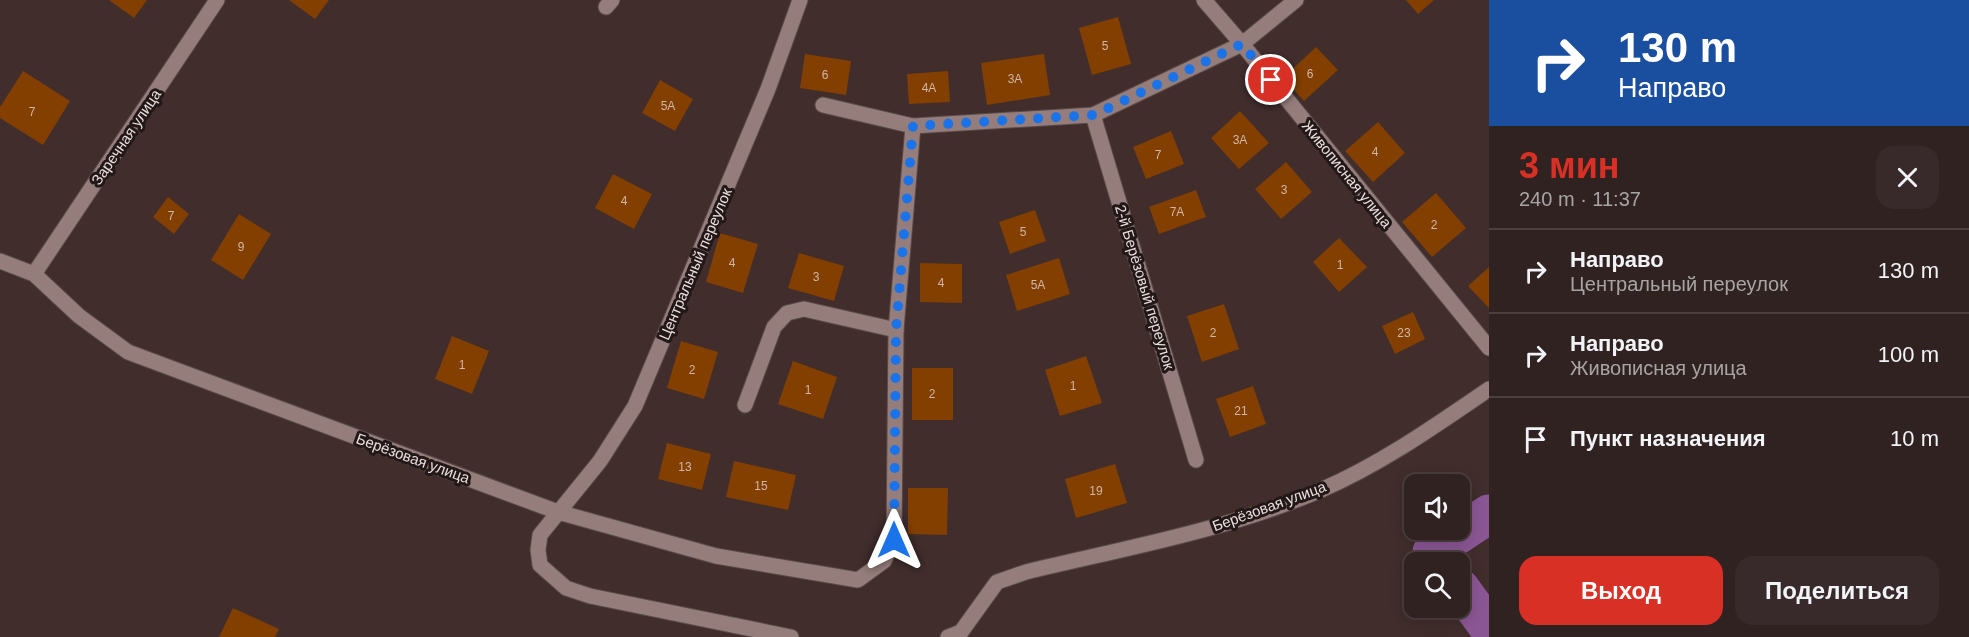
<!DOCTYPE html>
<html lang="ru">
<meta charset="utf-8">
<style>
body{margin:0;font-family:Arial,sans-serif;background:#382a2a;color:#f1f3f6;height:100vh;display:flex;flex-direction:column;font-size:22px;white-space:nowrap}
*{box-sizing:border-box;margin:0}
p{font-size:20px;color:#a8a4a5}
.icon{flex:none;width:33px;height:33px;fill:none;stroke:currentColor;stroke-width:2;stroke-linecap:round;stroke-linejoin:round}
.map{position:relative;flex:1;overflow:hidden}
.sheet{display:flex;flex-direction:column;background:#302221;width:480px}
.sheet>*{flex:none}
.hud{background:#1a4fa0;color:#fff;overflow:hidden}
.fabs{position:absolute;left:1404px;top:474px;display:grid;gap:12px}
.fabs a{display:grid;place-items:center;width:66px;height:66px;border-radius:12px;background:#302221;box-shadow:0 3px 15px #0003,0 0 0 2px #4b3f3f;font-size:30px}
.pin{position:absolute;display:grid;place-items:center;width:51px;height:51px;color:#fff;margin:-26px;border:3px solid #fff;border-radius:50%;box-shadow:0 2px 6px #0007}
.me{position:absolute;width:66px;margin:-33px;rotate:0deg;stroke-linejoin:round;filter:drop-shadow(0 0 4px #0008)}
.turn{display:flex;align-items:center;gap:21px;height:126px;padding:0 30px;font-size:27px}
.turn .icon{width:78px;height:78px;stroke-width:2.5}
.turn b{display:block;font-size:42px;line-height:51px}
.round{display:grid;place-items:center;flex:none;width:63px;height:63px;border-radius:18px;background:#382a2a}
.head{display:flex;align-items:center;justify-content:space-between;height:102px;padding:0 30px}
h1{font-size:36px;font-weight:600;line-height:45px;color:#d93025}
.primary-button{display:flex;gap:12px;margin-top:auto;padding:12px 30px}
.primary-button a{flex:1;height:69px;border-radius:18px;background:#d93025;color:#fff;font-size:24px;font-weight:600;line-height:69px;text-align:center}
.primary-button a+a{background:#382a2a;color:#f1f3f6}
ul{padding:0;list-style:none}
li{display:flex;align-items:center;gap:18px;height:84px;padding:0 30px;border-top:2px solid #4b3f3f}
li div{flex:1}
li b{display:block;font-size:22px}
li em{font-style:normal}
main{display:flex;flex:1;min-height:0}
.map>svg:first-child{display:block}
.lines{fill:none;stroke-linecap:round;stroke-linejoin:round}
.river{stroke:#8b5694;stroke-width:39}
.building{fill:#823f00}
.minor-casing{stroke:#594a49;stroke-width:17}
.minor{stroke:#947d7b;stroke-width:15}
.route{stroke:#1a73e8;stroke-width:10;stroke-dasharray:0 18}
.labels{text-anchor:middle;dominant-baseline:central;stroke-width:6;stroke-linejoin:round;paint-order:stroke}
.number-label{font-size:12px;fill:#d2b7a6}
.street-label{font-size:15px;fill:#ecdfde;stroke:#211817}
</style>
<main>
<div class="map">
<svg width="1489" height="637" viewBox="0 0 1489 637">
<rect width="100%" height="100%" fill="#402d2c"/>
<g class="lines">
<g class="river">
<path d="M1441,562L1432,552L1489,514"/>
<path d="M1460,588L1489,628"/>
</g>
</g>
<g class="building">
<path d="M109,0H147L134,18Z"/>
<path d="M289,0H329L315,19Z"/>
<path d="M1406,0H1434L1418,14Z"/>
<path d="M1118,17L1131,64L1092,75L1079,28Z"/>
<path d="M1316,47L1338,70L1304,101L1283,78Z"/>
<path d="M805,54L851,61L846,95L800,88Z"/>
<path d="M1044,54L1050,95L987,105L981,63Z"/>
<path d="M23,71L70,101L43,145L0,118V107Z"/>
<path d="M948,71L950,102L909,104L907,74Z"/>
<path d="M660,80L693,99L675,131L642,113Z"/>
<path d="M1240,111L1269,143L1239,169L1211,138Z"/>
<path d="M1378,122L1405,153L1373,182L1345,151Z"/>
<path d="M1171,131L1184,164L1146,179L1133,147Z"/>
<path d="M1286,162L1312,192L1281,219L1255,189Z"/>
<path d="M613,174L652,194L634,229L595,208Z"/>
<path d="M1196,190L1206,217L1159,234L1149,207Z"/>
<path d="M1436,193L1466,228L1432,257L1402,222Z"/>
<path d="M168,197L189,214L174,234L153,217Z"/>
<path d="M1035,210L1046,241L1010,254L999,222Z"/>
<path d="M239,214L271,234L243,280L211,260Z"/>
<path d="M720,233L758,244L743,293L706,282Z"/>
<path d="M1339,238L1367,267L1339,292L1313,262Z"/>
<path d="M799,253L844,266L834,301L788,288Z"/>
<path d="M1059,258L1070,294L1017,311L1006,275Z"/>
<path d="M920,263L962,264V303L920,302Z"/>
<path d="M1489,267V308L1468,286Z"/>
<path d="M1224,304L1239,349L1202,362L1187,316Z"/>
<path d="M1413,312L1425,339L1395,354L1382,326Z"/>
<path d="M452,336L489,351L472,394L435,379Z"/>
<path d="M681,341L718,352L704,399L667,388Z"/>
<path d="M1086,356L1102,403L1060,416L1045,370Z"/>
<path d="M793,361L837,377L823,419L778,404Z"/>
<rect x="912" y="368" width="41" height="52"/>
<path d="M1253,386L1266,424L1230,437L1216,399Z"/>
<path d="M667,443L711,454L702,490L658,479Z"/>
<path d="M734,461L796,475L788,510L726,497Z"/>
<path d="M1115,464L1127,503L1076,518L1065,479Z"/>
<path d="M908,488H948L947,535L908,534Z"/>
<path d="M233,608L279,629L275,637H219Z"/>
</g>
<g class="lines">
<g class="minor-casing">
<g id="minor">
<path d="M1204,0L1242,44L1489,348"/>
<path d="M606,7L612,0"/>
<path d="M823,105L913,126L1093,115L1242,44L1296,0"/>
<path d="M1093,115L1196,460"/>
<path d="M0,261L34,274L79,316L128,352L558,512L716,556L858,580L884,561L894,540L896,330L913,126"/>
<path d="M34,274L217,0"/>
<path d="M745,405L774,327L787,313L804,309L896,330"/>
<path d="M791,637L590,596L566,588L540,565L538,550L540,535L600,461L635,406L768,89L800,0"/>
<path d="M948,637L961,632L997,582L1026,572C1125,548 1227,530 1321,490C1381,464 1435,426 1489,389"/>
</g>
</g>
<use href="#minor" class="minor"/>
</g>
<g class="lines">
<path class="route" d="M894,540L896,330L913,126L1094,115L1242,44L1271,80"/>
</g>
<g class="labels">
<g class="number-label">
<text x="1105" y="46">5</text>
<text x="1310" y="74">6</text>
<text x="825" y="75">6</text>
<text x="1015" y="79">3А</text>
<text x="929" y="88">4А</text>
<text x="668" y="106">5А</text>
<text x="32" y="112">7</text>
<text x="1240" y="140">3А</text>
<text x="1375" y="152">4</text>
<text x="1158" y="155">7</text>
<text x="1284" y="190">3</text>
<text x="624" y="201">4</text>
<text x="1177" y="212">7А</text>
<text x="171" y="216">7</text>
<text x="1434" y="225">2</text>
<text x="1023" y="232">5</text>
<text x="241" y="247">9</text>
<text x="732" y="263">4</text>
<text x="1340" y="265">1</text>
<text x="816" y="277">3</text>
<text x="941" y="283">4</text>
<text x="1038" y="285">5А</text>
<text x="1213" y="333">2</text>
<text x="1404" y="333">23</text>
<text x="462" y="365">1</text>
<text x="692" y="370">2</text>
<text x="1073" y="386">1</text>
<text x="808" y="390">1</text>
<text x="932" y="394">2</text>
<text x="1241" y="411">21</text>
<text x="685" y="467">13</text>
<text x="761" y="486">15</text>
<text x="1096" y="491">19</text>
</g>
<g class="street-label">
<text transform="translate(126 137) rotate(-56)">Заречная улица</text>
<text transform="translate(1347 174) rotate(51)">Живописная улица</text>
<text transform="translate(695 264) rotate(-67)">Центральный переулок</text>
<text transform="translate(1145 287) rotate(73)">2-й Берёзовый переулок</text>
<text transform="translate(413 458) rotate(20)">Берёзовая улица</text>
<text transform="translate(1269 506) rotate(-20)">Берёзовая улица</text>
</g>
</g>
</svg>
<div class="fabs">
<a><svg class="icon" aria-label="sound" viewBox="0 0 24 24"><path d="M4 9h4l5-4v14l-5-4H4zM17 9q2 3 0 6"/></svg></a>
<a><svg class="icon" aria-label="search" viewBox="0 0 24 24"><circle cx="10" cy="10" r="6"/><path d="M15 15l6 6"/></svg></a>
</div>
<div class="pin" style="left:1271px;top:80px;background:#d93025"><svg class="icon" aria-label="arrive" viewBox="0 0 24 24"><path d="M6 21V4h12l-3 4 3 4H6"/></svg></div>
<svg class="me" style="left:894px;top:540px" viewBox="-20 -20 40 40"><path d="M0-17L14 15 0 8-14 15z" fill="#1a73e8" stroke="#fff" stroke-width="4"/></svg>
</div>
<section class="sheet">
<div class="hud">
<div class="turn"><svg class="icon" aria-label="right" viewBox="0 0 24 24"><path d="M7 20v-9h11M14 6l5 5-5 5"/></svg><div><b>130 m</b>Направо</div></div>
</div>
<div class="head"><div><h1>3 мин</h1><p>240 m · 11:37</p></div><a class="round"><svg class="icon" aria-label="close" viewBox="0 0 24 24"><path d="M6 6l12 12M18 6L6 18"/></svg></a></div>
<ul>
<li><svg class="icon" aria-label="right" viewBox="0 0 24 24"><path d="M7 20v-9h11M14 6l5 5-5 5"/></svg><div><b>Направо</b><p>Центральный переулок</p></div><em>130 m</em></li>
<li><svg class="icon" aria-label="right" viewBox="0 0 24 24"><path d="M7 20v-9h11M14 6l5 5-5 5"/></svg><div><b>Направо</b><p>Живописная улица</p></div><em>100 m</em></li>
<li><svg class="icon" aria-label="arrive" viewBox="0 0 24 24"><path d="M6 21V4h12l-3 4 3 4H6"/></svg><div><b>Пункт назначения</b></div><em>10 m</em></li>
</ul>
<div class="primary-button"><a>Выход</a><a>Поделиться</a></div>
</section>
</main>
